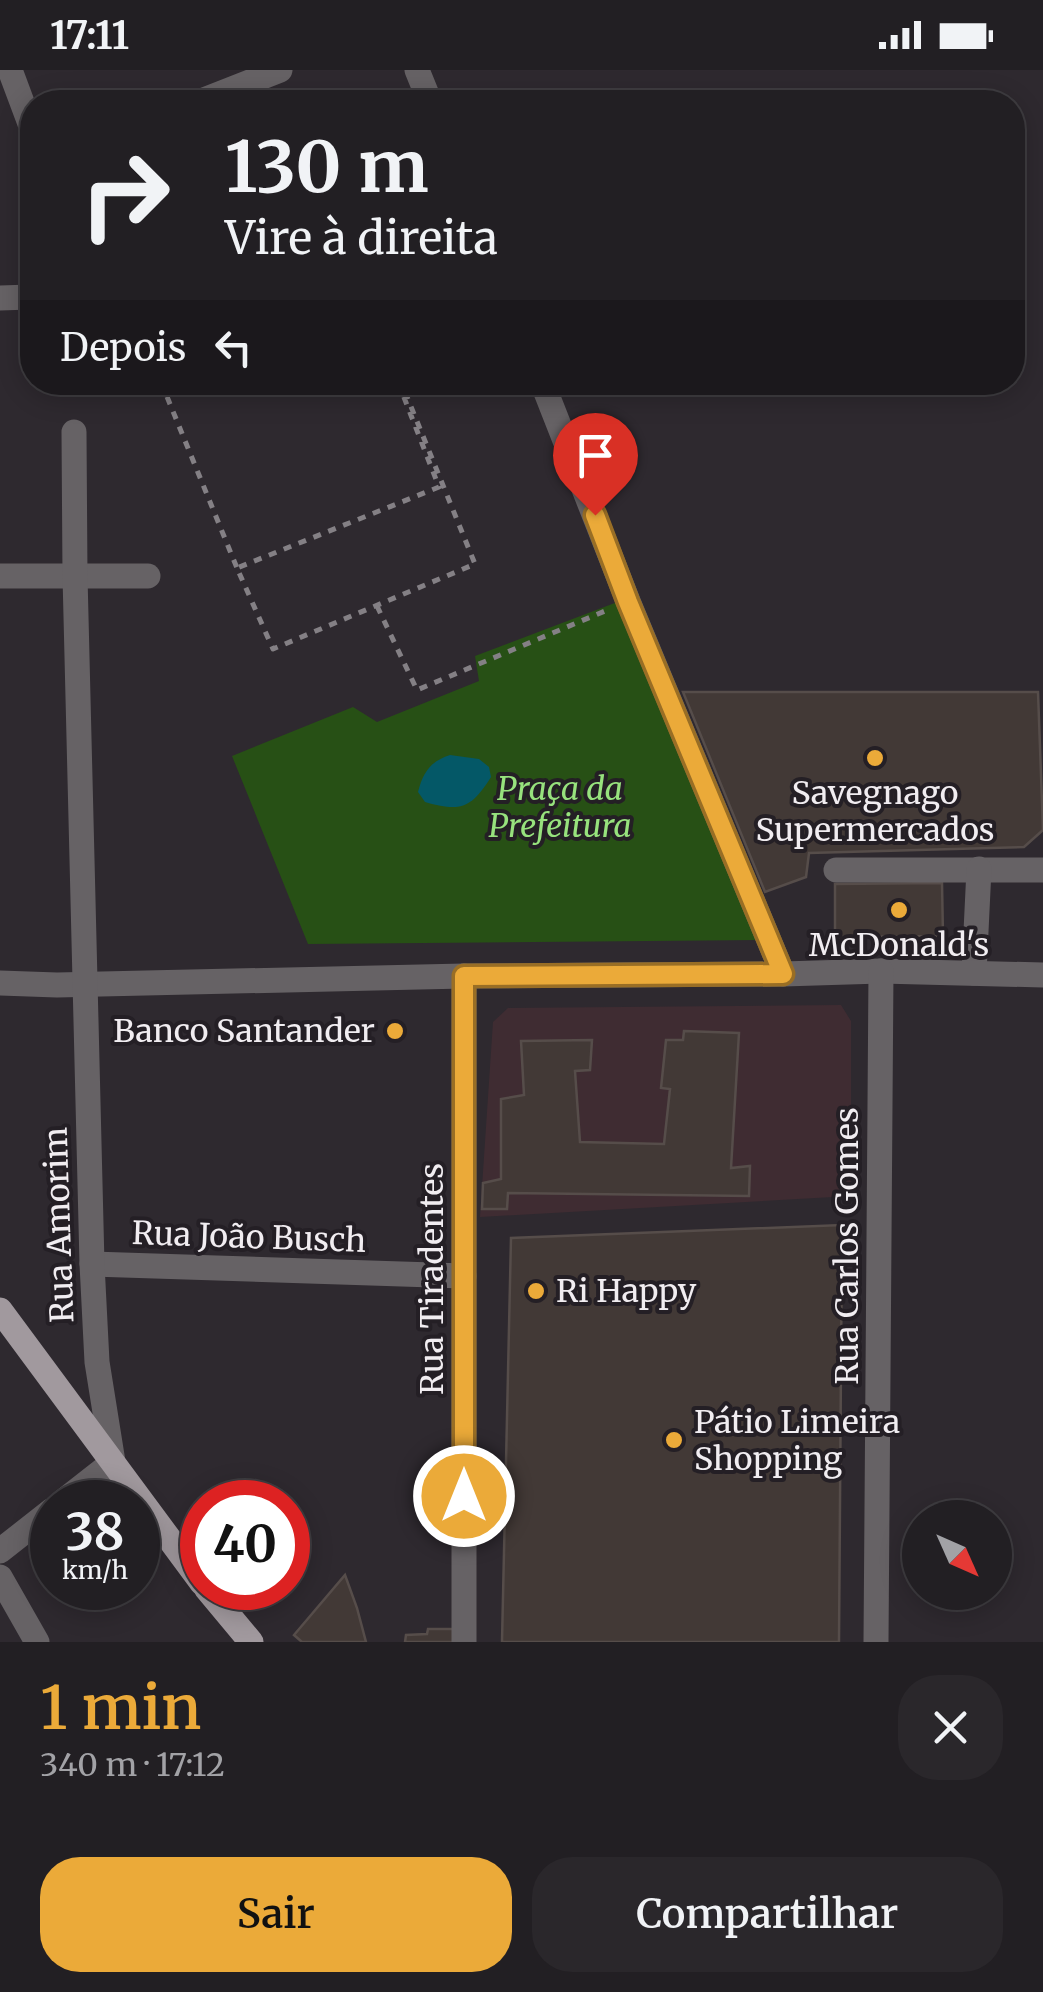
<!DOCTYPE html>
<html lang="pt">
<meta charset="utf-8">
<style>
body{margin:0;font-family:Merriweather,serif;background:#2a272b;color:#f1f3f6;height:100vh;display:flex;flex-direction:column;font-size:38px;white-space:nowrap}
*{box-sizing:border-box;margin:0}
p{font-size:32px;color:#a2a2a6}
.icon{flex:none;width:55px;height:55px;fill:none;stroke:currentColor;stroke-width:2;stroke-linecap:round;stroke-linejoin:round}
.map{position:relative;height:1572px;overflow:hidden}
.drawer{display:flex;flex-direction:column;background:#221f23;flex:1}
.drawer>*{flex:none}
.banner{position:absolute;left:20px;top:20px;width:1005px;height:305px;border-radius:40px;box-shadow:0 5px 25px #0003,0 0 0 2px #3f3d41;background:#221f23;color:#f1f3f6;overflow:hidden}
.needle{width:65px;rotate:135deg}
.fabs{position:absolute;left:902px;top:1430px;display:grid;gap:20px}
.fabs a{display:grid;place-items:center;width:110px;height:110px;border-radius:50%;background:#221f23;box-shadow:0 5px 25px #0003,0 0 0 2px #3f3d41;font-size:50px}
.speed{position:absolute;left:30px;top:1410px;display:flex;gap:20px;font-size:50px;font-weight:700;text-align:center}
.speed>*{display:grid;place-content:center;width:130px;height:130px;border-radius:50%;background:#221f23;box-shadow:0 5px 25px #0003,0 0 0 2px #3f3d41;line-height:1}
.speed small{font-size:25px;font-weight:400}
.speed .limit{border:15px solid #d22;background:#fff;color:#111}
.pin{position:absolute;display:grid;place-items:center;width:85px;height:85px;color:#fff;margin:-102px -42px;border-radius:50% 50% 50% 0;rotate:-45deg;box-shadow:0 0 10px #0007}
.pin .icon{rotate:45deg}
.me{position:absolute;width:110px;margin:-55px;rotate:0deg;stroke-linejoin:round;filter:drop-shadow(0 0 8px #0008)}
.turn{display:flex;align-items:center;gap:35px;height:210px;padding:0 40px;font-size:45px}
.turn .icon{width:130px;height:130px;stroke-width:2.5}
.turn b{display:block;font-size:70px;line-height:85px}
.then{display:flex;align-items:center;height:95px;padding:0 40px;background:#0003;gap:20px;font-size:38px}
.round{display:grid;place-items:center;flex:none;width:105px;height:105px;border-radius:40px;background:#2a272b}
.summary{display:flex;align-items:center;justify-content:space-between;height:170px;padding:0 40px}
h1{font-size:60px;font-weight:600;line-height:75px;color:#ebaa39}
.button{display:flex;gap:20px;margin-top:auto;padding:20px 40px}
.button a{flex:1;height:115px;border-radius:40px;background:#ebaa39;color:#111;font-size:40px;font-weight:600;line-height:115px;text-align:center}
.button a+a{background:#2a272b;color:#f1f3f6}
.status{display:flex;justify-content:space-between;align-items:center;height:70px;padding:0 50px;background:#221f23;direction:ltr}
.status svg{height:28px;fill:currentColor}
.map>svg:first-child{display:block}
.education{fill:#3f2c32}
.green{fill:#275015}
.water{fill:#045867}
.building{fill:#423936;stroke:#564d4a;stroke-width:2.5}
.lines{fill:none;stroke-linecap:round;stroke-linejoin:round}
.path{stroke:#848085;stroke-width:5;stroke-dasharray:8 8;stroke-linecap:butt}
.minor{stroke:#666265;stroke-width:25}
.major{stroke:#a1999e;stroke-width:25}
.route-casing{stroke:#996e25;stroke-width:25}
.route{stroke:#ebaa39;stroke-width:18}
.poi-dot{fill:#ebaa39;stroke:#241f25;stroke-width:4}
.labels{text-anchor:middle;dominant-baseline:central;stroke-width:8;stroke-linejoin:round;paint-order:stroke}
.park-label{font-size:32px;font-style:italic;fill:#97e27d;stroke:#241f25}
.poi-label{font-size:32px;fill:#f1edf1;stroke:#241f25}
.street-label{font-size:32px;fill:#f1edf1;stroke:#241f25}
</style>
<div class="status"><b>17:11</b><svg viewBox="0 0 49 12"><path d="M0 12V9h3v3zM5 12V6h3v6zM10 12V3h3v9zM15 12V0h3v12zM26 1h20v11H26zM47 4h2v5h-2z"/></svg></div>
<div class="map">
<svg width="1043" height="1572" viewBox="0 0 1043 1572">
<rect width="100%" height="100%" fill="#2e292f"/>
<path class="education" d="M841,935L851,951V1126L480,1147L493,952L508,938Z"/>
<path class="green" d="M620,531L760,870L308,874L232,686L353,637L377,652L479,611L475,586Z"/>
<path class="water" d="M450,685L479,689L489,697L491,707C471,739 460,742 425,732L418,722C423,702 431,691 450,685Z"/>
<g class="building">
<path d="M683,622H1038L1043,760L1024,777L809,783L806,807L765,822Z"/>
<path d="M942,813L943,866L835,867V814Z"/>
<path d="M684,961L739,963L731,1098L750,1096L749,1126L508,1123L507,1139H482L483,1113L501,1109V1029L524,1025L521,971L592,970L590,1000L575,1001L580,1072L664,1074L670,1019L661,1018L666,970H683Z"/>
<path d="M842,1155L839,1572H502L511,1168Z"/>
<path d="M345,1505L357,1538L366,1572H302L294,1565Z"/>
<path d="M428,1559H458L457,1572H405L406,1565L427,1564Z"/>
</g>
<g class="lines">
<g class="path">
<path d="M161,312L237,498"/>
<path d="M398,312L439,417L237,498L273,579L475,494L401,312"/>
<path d="M377,536L417,620L605,541"/>
</g>
<g class="minor">
<path d="M10,0L32,59"/>
<path d="M417,0L430,32"/>
<path d="M199,32L280,0"/>
<path d="M0,228L30,227"/>
<path d="M542,312L628,531L783,904"/>
<path d="M0,506H148"/>
<path d="M836,800H1043"/>
<path d="M974,903L979,799"/>
<path d="M0,913L57,915L464,906L783,904L881,901L1043,905"/>
<path d="M92,1194L464,1206"/>
<path d="M62,1432L113,1392L97,1292L92,1194L75,506L74,362"/>
<path d="M0,1481L52,1440"/>
<path d="M0,1507L37,1572"/>
<path d="M464,1572V906"/>
<path d="M876,1572L881,901"/>
</g>
<g class="major">
<path d="M0,1240L202,1513"/>
<path d="M206,1518L251,1572"/>
</g>
</g>
<g class="lines">
<g class="route-casing">
<path id="route" d="M464,1426V906L783,904L628,532L595,445"/>
</g>
<use href="#route" class="route"/>
</g>
<g class="poi-dot">
<circle cx="875" cy="688" r="10"/>
<circle cx="899" cy="840" r="10"/>
<circle cx="395" cy="961" r="10"/>
<circle cx="536" cy="1221" r="10"/>
<circle cx="674" cy="1370" r="10"/>
</g>
<g class="labels">
<g class="park-label">
<text x="560" y="719">Praça da<tspan x="560" dy="37">Prefeitura</tspan></text>
</g>
<g class="poi-label">
<text x="875" y="723">Savegnago<tspan x="875" dy="37">Supermercados</tspan></text>
<text x="899" y="875">McDonald's</text>
<text x="375" y="961" text-anchor="end">Banco Santander</text>
<text x="556" y="1221" text-anchor="start">Ri Happy</text>
<text x="694" y="1352" text-anchor="start">Pátio Limeira<tspan x="694" dy="37">Shopping</tspan></text>
</g>
<g class="street-label">
<text transform="translate(59 1155) rotate(-92)">Rua Amorim</text>
<text transform="translate(249 1167) rotate(2)">Rua João Busch</text>
<text transform="translate(847 1176) rotate(-90)">Rua Carlos Gomes</text>
<text transform="translate(432 1209) rotate(-90)">Rua Tiradentes</text>
</g>
</g>
</svg>
<div class="fabs">
<a><svg class="needle" viewBox="-14 -14 28 28"><path d="M0-13l5 13h-10z" fill="#e53935"/><path d="M0 13l5-13h-10z" fill="#a2a2a6"/></svg></a>
</div>
<div class="speed"><div>38<small>km/h</small></div><div class="limit">40</div></div>
<div class="pin" style="left:595px;top:445px;background:#d93025"><svg class="icon" aria-label="arrive" viewBox="0 0 24 24"><path d="M6 21V4h12l-3 4 3 4H6"/></svg></div>
<svg class="me" style="left:464px;top:1426px" viewBox="-20 -20 40 40"><circle r="17" fill="#ebaa39" stroke="#fff" stroke-width="3"/><path d="M0-11L8 9 0 5-8 9z" fill="#fff"/></svg>
<div class="banner">
<div class="turn"><svg class="icon" aria-label="right" viewBox="0 0 24 24"><path d="M7 20v-9h11M14 6l5 5-5 5"/></svg><div><b>130 m</b>Vire à direita</div></div>
<div class="then">Depois<svg class="icon" aria-label="left" viewBox="0 0 24 24"><path d="M17 20v-9H6M10 6l-5 5 5 5"/></svg></div>
</div>
</div>
<section class="drawer">
<div class="summary"><div><h1>1 min</h1><p>340 m · 17:12</p></div><a class="round"><svg class="icon" aria-label="close" viewBox="0 0 24 24"><path d="M6 6l12 12M18 6L6 18"/></svg></a></div>
<div class="button"><a>Sair</a><a>Compartilhar</a></div>
</section>
